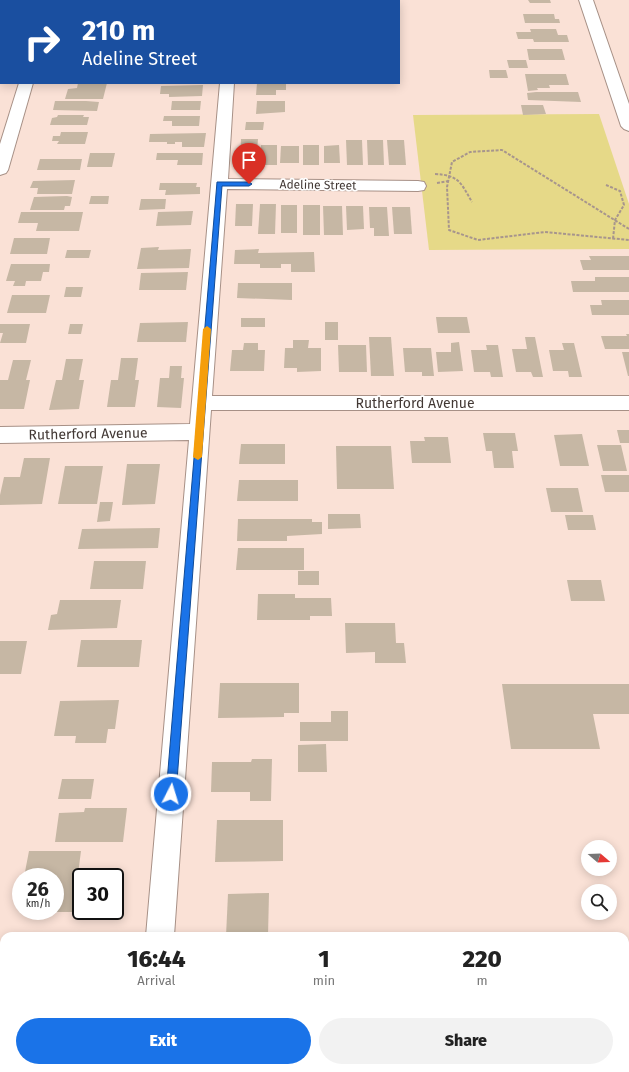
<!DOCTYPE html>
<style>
body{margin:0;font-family:"Fira Sans",sans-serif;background:#f2f2f2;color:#222;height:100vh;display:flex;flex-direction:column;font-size:15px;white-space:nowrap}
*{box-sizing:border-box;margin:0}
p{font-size:13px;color:#767676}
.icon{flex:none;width:22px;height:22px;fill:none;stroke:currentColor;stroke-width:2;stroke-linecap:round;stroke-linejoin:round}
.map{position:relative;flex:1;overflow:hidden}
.side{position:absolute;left:0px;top:932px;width:629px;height:140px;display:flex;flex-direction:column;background:#fff;border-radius:12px 12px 0 0;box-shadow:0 2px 10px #0003}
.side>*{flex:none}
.banner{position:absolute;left:0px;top:0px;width:400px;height:84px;box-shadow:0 2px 10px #0003;background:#1a4fa0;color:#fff;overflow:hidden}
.needle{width:26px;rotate:109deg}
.buttons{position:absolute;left:581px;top:840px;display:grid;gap:8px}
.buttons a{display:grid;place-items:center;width:36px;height:36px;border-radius:50%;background:#fff;box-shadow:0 2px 10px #0003;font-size:20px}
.speed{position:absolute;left:12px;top:868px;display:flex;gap:8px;font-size:20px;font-weight:700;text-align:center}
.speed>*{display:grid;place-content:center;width:52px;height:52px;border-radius:50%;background:#fff;box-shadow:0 2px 10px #0003;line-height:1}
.speed small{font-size:10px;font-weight:400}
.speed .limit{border:2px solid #111;border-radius:6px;background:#fff;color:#111}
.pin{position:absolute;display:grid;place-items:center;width:34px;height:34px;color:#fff;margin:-41px -17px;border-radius:50% 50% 50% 0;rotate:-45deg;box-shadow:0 0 4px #0007}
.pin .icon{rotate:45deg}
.me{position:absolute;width:44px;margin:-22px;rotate:5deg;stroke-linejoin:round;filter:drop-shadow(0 0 3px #0008)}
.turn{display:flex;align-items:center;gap:14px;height:84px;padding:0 16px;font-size:18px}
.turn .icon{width:52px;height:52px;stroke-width:2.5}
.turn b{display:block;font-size:28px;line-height:34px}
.eta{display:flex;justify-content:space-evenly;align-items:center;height:68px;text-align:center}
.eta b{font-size:24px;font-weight:800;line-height:28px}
.cta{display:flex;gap:8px;margin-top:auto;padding:8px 16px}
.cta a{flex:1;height:46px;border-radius:24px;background:#1a73e8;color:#fff;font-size:16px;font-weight:800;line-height:46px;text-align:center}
.cta a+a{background:#f2f2f2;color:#222}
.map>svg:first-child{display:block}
.green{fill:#e6d988}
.building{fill:#c6b7a4}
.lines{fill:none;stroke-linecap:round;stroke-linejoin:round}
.minor-casing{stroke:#a79086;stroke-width:2}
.major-casing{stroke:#a79086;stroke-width:2}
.path{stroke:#a7958d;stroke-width:2;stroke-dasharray:3 1.5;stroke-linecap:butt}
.minor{fill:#fff;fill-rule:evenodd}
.major{fill:#fff;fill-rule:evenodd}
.route{fill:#1a73e8;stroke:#114b97}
.slow{fill:#f59e0b}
.labels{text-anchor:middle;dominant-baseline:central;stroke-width:3.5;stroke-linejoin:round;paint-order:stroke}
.far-street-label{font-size:12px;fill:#423834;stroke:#fff}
.street-label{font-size:14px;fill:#423834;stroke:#fff}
</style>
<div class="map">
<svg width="629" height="1072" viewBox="0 0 629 1072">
<rect width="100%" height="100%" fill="#fae1d6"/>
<path class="green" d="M599,114L629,204V249L429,250L413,115Z"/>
<g class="building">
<path d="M528,0H550L551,3H530Z"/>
<path d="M523,14H554L555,19H559L560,23H525Z"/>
<path d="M530,29H556L558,35H567L569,42H534L533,39H518L516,32H531Z"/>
<path d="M527,49H562L565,60H529Z"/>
<path d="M507,60H526L528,68H509Z"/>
<path d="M489,70H506L508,78H490Z"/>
<path d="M525,74H566L569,85H549L550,88H537L538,90L528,91Z"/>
<path d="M78,83H107L103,99H65L68,89L77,88Z"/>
<path d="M257,83H286V90H276V95H256Z"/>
<path d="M203,85L202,96L169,97V94H160L161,86Z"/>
<path d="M536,92H578L581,102L528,100L527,93Z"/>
<path d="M55,101H86L99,102L97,111L53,110Z"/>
<path d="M172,101H201L200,110H171Z"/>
<path d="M257,101H285V112L256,114Z"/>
<path d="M521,105H543L546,114L523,115Z"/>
<path d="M58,115H84L83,117H89L87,125H50L52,118L57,117Z"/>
<path d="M164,116H200L199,126H172V121H163Z"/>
<path d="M246,122H264L263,130H245Z"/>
<path d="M61,132H88L85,144H57L59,141H52L53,136H60Z"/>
<path d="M206,133L204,147H182V142H175V144H167V142H149L150,134Z"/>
<path d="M241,139H258L256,163H240Z"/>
<path d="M346,140H362L363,165H347Z"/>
<path d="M367,140H383L384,165H368Z"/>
<path d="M387,140H404L406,165H389Z"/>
<path d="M261,145H277V165H260Z"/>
<rect x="303" y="145" width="16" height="20"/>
<path d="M339,145L340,163H324V146Z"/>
<path d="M281,146H299V163H280Z"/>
<path d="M90,153H115L112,167H87Z"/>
<path d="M157,153H203L202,165H177L178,160H156Z"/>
<path d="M40,159H82L80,170H37Z"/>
<path d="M75,180L72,194H37L38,188H30L33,181Z"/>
<path d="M160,183H197L196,187H200V194L165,195L166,190H159Z"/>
<path d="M91,196H109L108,204H89Z"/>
<path d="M34,197L67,196L72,197L70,206H65L64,210H30Z"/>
<path d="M141,199H166L165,209L139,210Z"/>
<path d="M236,204H253L252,226H235Z"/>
<path d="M260,204H276L275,234H258Z"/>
<rect x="281" y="205" width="16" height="28"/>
<rect x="303" y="205" width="17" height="30"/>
<path d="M323,206H342L343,235H324Z"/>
<path d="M346,206H363L364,229L347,230Z"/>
<path d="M369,207H387L389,236H374V228H370Z"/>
<path d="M392,207H410L412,234H394Z"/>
<path d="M193,211L191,225L156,226L158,212Z"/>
<path d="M21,212H83L79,231H36L38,223H18Z"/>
<path d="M14,238H50L47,254H10Z"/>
<path d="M159,247L158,250L191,249L189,268L137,269L141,248Z"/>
<path d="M259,249L258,253L314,252L315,272H291V264H281V268H260V264H234L235,250Z"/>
<path d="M67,250H91L89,258H65Z"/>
<path d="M589,256H629V270H583L580,260H591Z"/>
<path d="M11,264H50L49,272H43L41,281H26L25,286H13L15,281H6Z"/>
<path d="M188,272L186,290H139L141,273Z"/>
<path d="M595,277H629V292H573L571,281H595Z"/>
<path d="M238,283H292V300L237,298Z"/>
<path d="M66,287H83L81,297H64Z"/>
<path d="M12,295H50L46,313H7Z"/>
<path d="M601,300H629V315H592L590,305H602Z"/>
<path d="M436,317H467L470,333H438Z"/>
<rect x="241" y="318" width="24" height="9"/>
<path d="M188,322L186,342H137L140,323Z"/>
<rect x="325" y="322" width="13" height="18"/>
<path d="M0,324H30L26,343H0L3,333H0Z"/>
<path d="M70,324H83L81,334H68Z"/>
<path d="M626,334H629V349H605L601,336H627Z"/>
<path d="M369,337H391L394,376H371Z"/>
<path d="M525,337H535L543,377H533L531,372H516L512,349H527Z"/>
<path d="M293,340H309L308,348H321V371L297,372V368H284L285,348H293Z"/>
<path d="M459,342L463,371L438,372L436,352H451V343Z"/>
<path d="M244,343H258V350H265L264,371H230L232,350H243Z"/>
<path d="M562,343H574L582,377H569L568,371H553L549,350H564Z"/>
<path d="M338,345H366L367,372H339Z"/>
<path d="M486,345H498L503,377H491L490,372H474L471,350H487Z"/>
<path d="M403,348H431L434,376H422V372H405Z"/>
<path d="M622,352H629V376H628Z"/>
<path d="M121,358H138L135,380H139L135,407H107L111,380H118Z"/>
<path d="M66,359H83L79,380H84L79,409L49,410L56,380H62Z"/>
<path d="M13,360H31L26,380H30L24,409H0V380H8Z"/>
<path d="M170,366H182L181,378H184L181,408L157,407L160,378H169Z"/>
<path d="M617,430H629V443H620Z"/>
<path d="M483,433H515L518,451H512L514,468H494L492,451H486Z"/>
<path d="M582,434L589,466H560L554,435Z"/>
<path d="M424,437H448L451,463H412L410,441H425Z"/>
<path d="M241,444H285V464H239Z"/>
<path d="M597,445H621L627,471H603Z"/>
<path d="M336,446H391L394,489H337Z"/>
<path d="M24,458H50L42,504L0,505V495L4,477H20Z"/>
<path d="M127,464H160L155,504L122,505Z"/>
<path d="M65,466H103L97,504H58Z"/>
<path d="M601,475H629V492H605Z"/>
<path d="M239,480H298V501H237Z"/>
<path d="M546,488H578L583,512H551Z"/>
<path d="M100,502H113L110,521L97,522Z"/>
<path d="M328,514H360L361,528L328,529Z"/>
<path d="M565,515H593L596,530H568Z"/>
<path d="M238,519H312V522H322V534L287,536V541H237Z"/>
<path d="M160,528L158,548L78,549L82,529Z"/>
<path d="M238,548H304V570H236Z"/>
<path d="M94,561H146L143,589H90Z"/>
<rect x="298" y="571" width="21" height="14"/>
<path d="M567,580H601L605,601H571Z"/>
<path d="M258,594H295V598H331L332,616H310V620H257Z"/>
<path d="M60,600H121L117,628L48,630L51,615L57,614Z"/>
<path d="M345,623H395L396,643H404L406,663H375V652L346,653Z"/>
<path d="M81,640H142L139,667H77Z"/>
<path d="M0,641H27L21,674H0Z"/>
<path d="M220,683H299V713H284V717L218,718Z"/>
<path d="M502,684H629V714H593L600,749H511Z"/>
<path d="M119,700L115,729H108L106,743H75L76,736H54L60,701Z"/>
<path d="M331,711H348V741H300V722H331Z"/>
<path d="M326,744L327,772H298V745Z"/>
<path d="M252,759H272L271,801H250V792H211L212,762H251Z"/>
<path d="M62,779H94L91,799H58Z"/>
<path d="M85,808H127L123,842H55L59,813L84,812Z"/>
<path d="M217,820H283V861L215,862Z"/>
<path d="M29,851H81L78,874H113V877H81V905H73V912H55V877H24Z"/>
<path d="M269,893L268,936H226L228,894Z"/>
<path d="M3,1045L4,1069H0V1064Z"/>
<path d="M89,1068H119V1072H88Z"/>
<rect x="233" y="1068" width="80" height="4"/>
</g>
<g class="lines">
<g class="minor-casing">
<g id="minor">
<rect x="44" y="0" width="14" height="1"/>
<rect x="226" y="0" width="14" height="1"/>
<path d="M19,83H33L8,170L6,173L0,175V144Z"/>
<path d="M220,83H234L228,179L418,181L424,182L426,186L424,190L418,191L227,189L212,396H629V410H211L174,936H146L189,440L0,443V427L190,424Z"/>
<path d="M135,1068H165L164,1072H134Z"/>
</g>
</g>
<g class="major-casing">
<path id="major" d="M579,0H593L629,104V131L624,129L621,126Z"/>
</g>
<g class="path">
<path d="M435,174C459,175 461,183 472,202"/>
<path d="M437,183L449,181"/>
<path d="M606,185L620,191L624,205L615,220L613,239"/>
<path d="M629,229L502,150L470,152L452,162L447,187L449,230L478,240L545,232L629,240"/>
</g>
<use href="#minor" class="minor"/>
<use href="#major" class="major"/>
</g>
<path class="route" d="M217,182H249L252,184L249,186H222L176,794L175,798L171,800L167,798L166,794Z"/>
<path class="slow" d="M207,326L211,329L202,457L198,460L193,457L203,329Z"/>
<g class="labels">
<g class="far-street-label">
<text transform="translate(318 185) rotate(1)">Adeline Street</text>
</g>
<g class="street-label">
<text x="415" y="403">Rutherford Avenue</text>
<text transform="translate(88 434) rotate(-1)">Rutherford Avenue</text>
</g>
</g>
</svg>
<div class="buttons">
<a><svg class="needle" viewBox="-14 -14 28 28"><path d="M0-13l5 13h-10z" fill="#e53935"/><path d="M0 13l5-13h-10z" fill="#767676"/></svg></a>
<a><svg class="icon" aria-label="search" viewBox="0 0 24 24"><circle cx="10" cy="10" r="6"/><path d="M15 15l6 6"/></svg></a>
</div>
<div class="speed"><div>26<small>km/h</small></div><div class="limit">30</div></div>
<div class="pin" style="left:249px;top:184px;background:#d93025"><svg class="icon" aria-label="arrive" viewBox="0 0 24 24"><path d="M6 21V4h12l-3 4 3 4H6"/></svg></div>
<svg class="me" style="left:171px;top:794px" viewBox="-20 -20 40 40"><circle r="17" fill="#1a73e8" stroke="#fff" stroke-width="3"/><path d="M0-11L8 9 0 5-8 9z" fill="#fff"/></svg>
<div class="banner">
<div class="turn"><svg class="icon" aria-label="right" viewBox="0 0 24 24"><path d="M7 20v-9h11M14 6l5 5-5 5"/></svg><div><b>210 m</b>Adeline Street</div></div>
</div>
<section class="side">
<div class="eta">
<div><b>16:44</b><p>Arrival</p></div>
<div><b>1</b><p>min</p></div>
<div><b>220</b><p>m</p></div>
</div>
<div class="cta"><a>Exit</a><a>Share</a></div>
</section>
</div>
